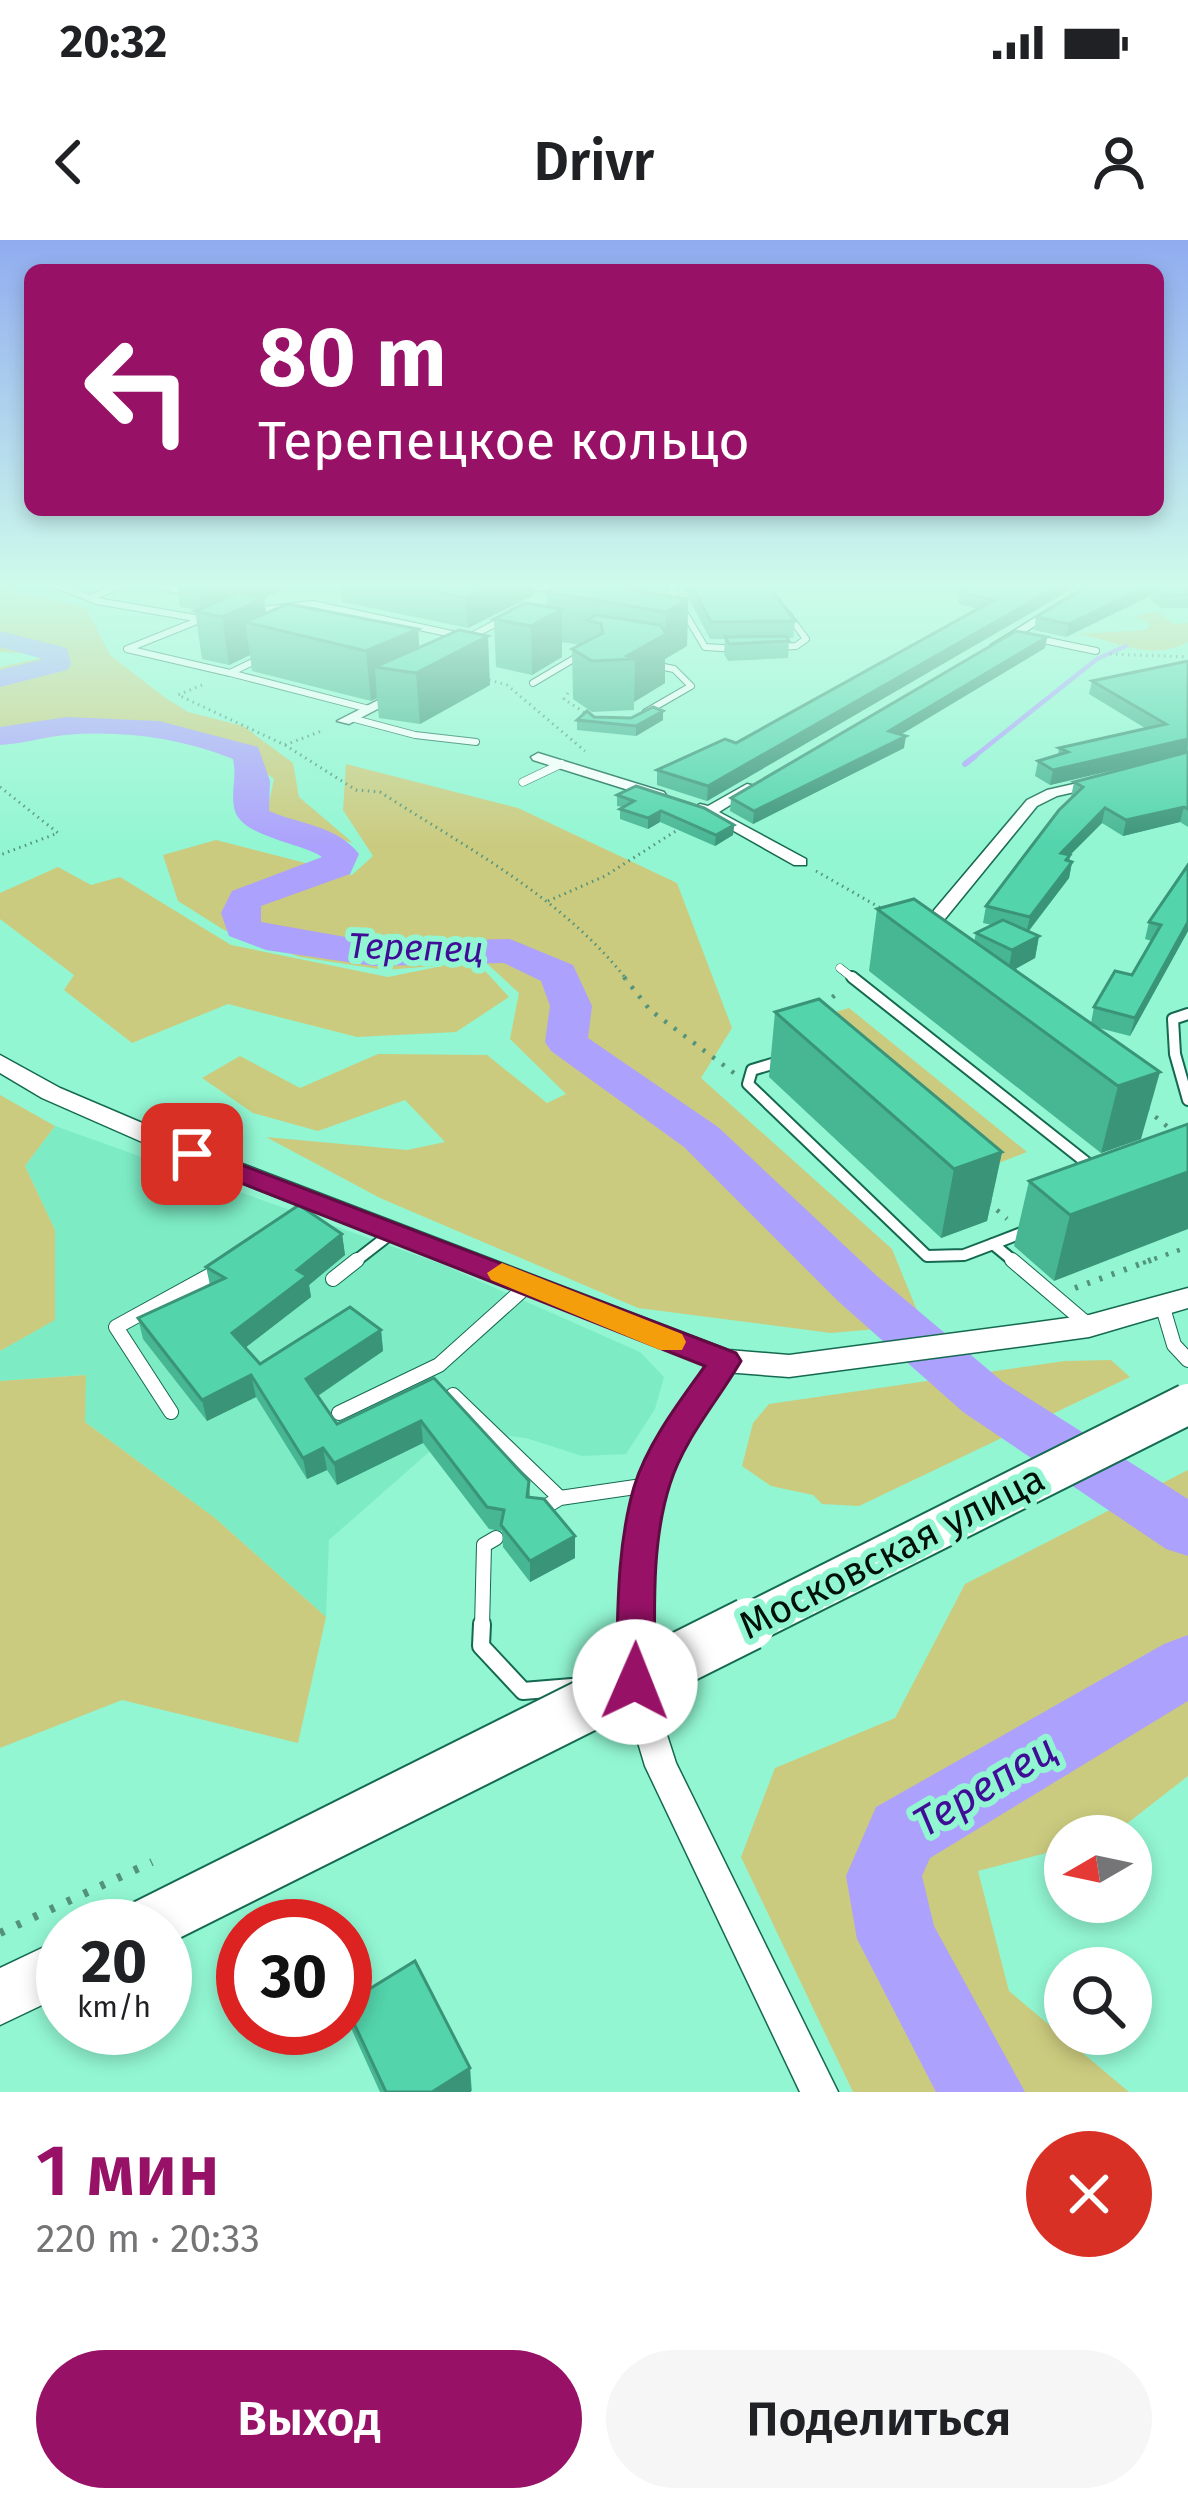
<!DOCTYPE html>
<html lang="ru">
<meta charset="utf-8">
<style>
body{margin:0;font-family:"Fira Sans",sans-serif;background:#f6f6f6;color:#202124;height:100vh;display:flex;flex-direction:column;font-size:45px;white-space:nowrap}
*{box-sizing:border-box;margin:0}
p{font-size:39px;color:#757577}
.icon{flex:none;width:66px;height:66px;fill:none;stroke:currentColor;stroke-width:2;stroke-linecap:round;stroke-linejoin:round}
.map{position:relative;height:1852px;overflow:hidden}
.sheet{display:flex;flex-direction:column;background:#fff;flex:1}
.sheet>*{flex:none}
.hud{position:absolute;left:24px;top:24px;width:1140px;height:252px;border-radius:18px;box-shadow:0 6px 18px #0003;background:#971167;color:#fff;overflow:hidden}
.needle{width:78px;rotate:261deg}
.fabs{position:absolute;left:1044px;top:1575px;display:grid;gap:24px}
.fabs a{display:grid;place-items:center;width:108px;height:108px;border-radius:50%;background:#fff;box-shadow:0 6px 18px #0003;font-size:60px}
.speed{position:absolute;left:36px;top:1659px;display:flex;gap:24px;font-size:60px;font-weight:700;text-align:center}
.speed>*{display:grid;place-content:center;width:156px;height:156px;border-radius:50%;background:#fff;box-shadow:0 6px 18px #0003;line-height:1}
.speed small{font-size:30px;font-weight:400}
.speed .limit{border:18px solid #d22;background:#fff;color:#111}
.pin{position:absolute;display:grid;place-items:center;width:102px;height:102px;color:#fff;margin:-51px;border-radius:24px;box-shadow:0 6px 18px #0006}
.me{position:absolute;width:132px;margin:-66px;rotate:1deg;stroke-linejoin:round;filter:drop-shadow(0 0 9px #0008)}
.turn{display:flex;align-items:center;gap:42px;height:252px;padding:0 36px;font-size:54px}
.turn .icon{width:156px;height:156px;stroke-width:2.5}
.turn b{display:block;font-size:84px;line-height:102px}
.round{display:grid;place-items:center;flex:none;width:126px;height:126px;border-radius:63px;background:#f6f6f6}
.summary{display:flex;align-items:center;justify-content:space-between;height:204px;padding:0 36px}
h1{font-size:72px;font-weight:600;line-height:90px;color:#971167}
.cta{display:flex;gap:24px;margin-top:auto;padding:24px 36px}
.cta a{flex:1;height:138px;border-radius:72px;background:#971167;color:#fff;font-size:48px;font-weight:600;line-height:138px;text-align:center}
.cta a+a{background:#f6f6f6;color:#202124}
.status{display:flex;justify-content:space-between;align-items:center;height:84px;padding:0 60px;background:#fff;direction:ltr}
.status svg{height:33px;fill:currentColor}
header{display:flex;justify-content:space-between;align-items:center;height:156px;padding:0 36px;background:#fff;font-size:54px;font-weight:600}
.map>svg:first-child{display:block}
.built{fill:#7decc5}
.green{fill:#cbcb7f}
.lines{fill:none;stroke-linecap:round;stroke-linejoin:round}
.stream-far1{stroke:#aca1fc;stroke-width:4.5}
.stream{stroke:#aca1fc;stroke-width:6}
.river{fill:#aca1fc;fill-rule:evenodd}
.service-far4-casing{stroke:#156951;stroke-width:8}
.service-far3-casing{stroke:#156951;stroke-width:9}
.service-far2-casing{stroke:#156951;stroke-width:14}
.service-far1-casing{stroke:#156951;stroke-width:16}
.service-casing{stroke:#156951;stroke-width:20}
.minor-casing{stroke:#156951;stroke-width:3}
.tertiary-casing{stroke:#156951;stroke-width:3}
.primary-casing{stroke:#156951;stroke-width:3}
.path-far3{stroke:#53937c;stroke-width:3;stroke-dasharray:1.5 4.5;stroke-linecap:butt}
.path-far2{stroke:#53937c;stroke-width:4.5;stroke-dasharray:3 9;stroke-linecap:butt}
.path-far1{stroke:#53937c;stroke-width:6;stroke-dasharray:3 10;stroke-linecap:butt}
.path{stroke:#53937c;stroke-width:8;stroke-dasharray:4.5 14;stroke-linecap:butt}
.service-far4{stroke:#fff;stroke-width:6}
.service-far3{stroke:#fff;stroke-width:8}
.service-far2{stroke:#fff;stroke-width:10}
.service-far1{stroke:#fff;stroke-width:14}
.service{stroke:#fff;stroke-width:16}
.minor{fill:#fff;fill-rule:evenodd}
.tertiary{fill:#fff;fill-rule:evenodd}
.primary{fill:#fff;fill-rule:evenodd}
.primary-bridge-far1-casing{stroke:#156951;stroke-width:44;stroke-linecap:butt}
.primary-bridge-casing{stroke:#156951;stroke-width:56;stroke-linecap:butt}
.primary-bridge-far1{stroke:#fff;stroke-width:40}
.primary-bridge{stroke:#fff;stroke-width:52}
.wall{fill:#47b693}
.shaded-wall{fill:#3a9478}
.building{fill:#53d4ab;stroke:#3a9478;stroke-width:3}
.route{fill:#971167;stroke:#620b43;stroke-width:3}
.slow{fill:#f59e0b}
.labels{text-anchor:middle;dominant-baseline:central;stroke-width:12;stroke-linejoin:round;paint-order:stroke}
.water-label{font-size:36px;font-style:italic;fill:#400d97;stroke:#92f6d2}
.near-street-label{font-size:39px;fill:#00100a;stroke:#92f6d2}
.near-water-label{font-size:42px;font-style:italic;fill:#400d97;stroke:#92f6d2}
</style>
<div class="status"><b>20:32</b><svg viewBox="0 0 49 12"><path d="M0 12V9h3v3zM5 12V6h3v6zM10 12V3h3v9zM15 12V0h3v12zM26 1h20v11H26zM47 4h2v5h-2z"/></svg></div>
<header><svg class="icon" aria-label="back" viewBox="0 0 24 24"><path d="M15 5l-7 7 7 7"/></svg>Drivr<svg class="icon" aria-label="person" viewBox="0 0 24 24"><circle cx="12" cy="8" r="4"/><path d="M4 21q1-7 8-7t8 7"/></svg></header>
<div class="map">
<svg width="1188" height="1852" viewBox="0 0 1188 1852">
<rect width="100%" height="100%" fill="#92f6d2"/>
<path class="built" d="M55,886L441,1024L640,1112L664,1137L655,1169L626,1214L582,1216L526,1198L464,1191L436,1206L329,1300L326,1377L215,1278L85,1182V1135L0,1141V1111L55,1079V990L25,926Z"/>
<g class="green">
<path d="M0,348L86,368L110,415L164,457L188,472L243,486L293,523L299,557L353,603L267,573L274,539L232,507L99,489L0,505V427L55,415L0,412Z"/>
<path d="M1158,371L1173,384L1188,383V402C1152,422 1116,401 1078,394L1147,390L1150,383L1134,377Z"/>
<path d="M346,524L518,568L677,643L732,788L701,838L892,1009L923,1085L831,1093L638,1068L380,958L266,897L407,910L445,902L405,860L318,891L253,873L202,838L240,816L300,848L378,814L487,815L547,863L566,854L510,799L519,753L482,719L476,721L509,757L456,792L357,797L228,764L132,803L64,750L74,735L0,679V653L58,627L91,645L120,637L231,705L388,737L447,725L385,730L300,717L224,690L178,661L163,615L216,600L352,635L373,616L343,570Z"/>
<path d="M849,768L1027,912L991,926L815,778Z"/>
<path d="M0,855L55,886L25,926L55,990V1080L0,1111Z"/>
<path d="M1111,1120L1130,1137L859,1266L822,1264L813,1255L771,1246L742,1226L753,1183L769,1164L1065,1121Z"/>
<path d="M86,1135L85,1182L215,1278L326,1377L298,1503L122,1460L0,1508V1141Z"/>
<path d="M1188,1230V1536L1111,1596H1065V1608L978,1631L1009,1751L1129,1852H853L741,1617L775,1528L895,1478L965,1344Z"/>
</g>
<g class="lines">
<path class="stream-far1" d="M970,520L1097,419L1126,406"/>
<path class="stream" d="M965,524L974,517"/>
<g class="river">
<path d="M0,391L67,408L71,424L67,430L0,447V430L43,419L0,407Z"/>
<path d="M67,477L159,481L258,507L270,541L269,571C299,584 338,586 359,614L350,634L261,666V682L374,702L510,699L573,725L592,766L588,798L718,887L877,1036L1003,1142L1188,1259V1316L1166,1309L963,1172L839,1062L684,907L551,811L545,802L550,766L541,741L504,723L374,726L266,710L229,696L221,673L232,651L322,617C300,602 238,597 234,567C231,550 237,537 233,519C181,498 121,490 65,495C43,497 22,504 0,505V487Z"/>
<path d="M1188,1395V1461L930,1618L922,1636L934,1686L1025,1852H936L857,1699L846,1636L876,1567L1164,1404Z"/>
</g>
<g class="service-far4-casing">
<g id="service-far4">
<path d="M58,346L97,361L195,378"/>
<path d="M161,346L183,351"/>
<path d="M531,346L565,353"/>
<path d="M676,346L671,350L705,407L739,409"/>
<path d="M90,358L119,346"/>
<path d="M255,371L313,364L461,396"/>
<path d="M207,377L127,409L230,433L261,418"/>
<path d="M468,398L502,380"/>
<path d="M1034,398L1096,411"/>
<path d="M775,407L796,406L806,399L787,373"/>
<path d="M230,433L369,469"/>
<path d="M533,443L582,414"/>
<path d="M646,472L691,446L674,429L654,425"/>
<path d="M351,478L415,495L476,502"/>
</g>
</g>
<g class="service-far3-casing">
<g id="service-far3">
<path d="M523,542L561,524"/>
<path d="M840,728L855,740"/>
</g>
</g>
<g class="service-far2-casing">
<g id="service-far2">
<path d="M852,737L1092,927"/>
<path d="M1188,774L1173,779L1175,814L1188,860"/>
<path d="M782,821L752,830L748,844L927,1016L964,1015L993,1004"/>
<path d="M353,1023L393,992"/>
<path d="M1016,1023L993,1004L1029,990"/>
</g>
</g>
<g class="service-far1-casing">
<g id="service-far1">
<path d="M1012,1020L1086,1083"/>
<path d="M333,1039L357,1020"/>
<path d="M1163,1068L1174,1105L1188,1120"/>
<path d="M453,1155L560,1258"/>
<path d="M171,1172L116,1087L216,1032"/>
<path d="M339,1173L439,1125L528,1045"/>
<path d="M540,1270L560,1258L649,1245"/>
<path d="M482,1387L484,1305L496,1298"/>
</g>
</g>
<g class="service-casing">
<path id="service" d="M482,1384L481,1406L523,1451L572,1447"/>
</g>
<g class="minor-casing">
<g id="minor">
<path d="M1086,346H1099L1001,407L991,405Z"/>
<path d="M396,451L406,454L349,484L337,481Z"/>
<path d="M538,513L664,552L666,555L654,558L533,520L531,517Z"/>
<path d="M1100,538L1105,539V545L1057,556L1037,566L931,696H919V688L1027,560L1047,550Z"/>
<path d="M747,544L759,547L719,572L806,619V625H794L693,568L700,564L708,566Z"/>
<path d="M725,1112L734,1115L737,1121L694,1187L665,1244L651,1339L650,1442L676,1523L838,1852H800L645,1526L620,1442L623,1339L639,1244L675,1175L716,1115Z"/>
</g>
</g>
<g class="tertiary-casing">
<path id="tertiary" d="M0,815L60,848L201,908L728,1110L789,1115L1024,1084L1089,1075L1188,1048V1068L1089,1097L1024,1106L789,1137L725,1132L183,920L42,858L0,833Z"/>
</g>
<g class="primary-casing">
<path id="primary" d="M63,1698V1755L0,1785V1728Z"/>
</g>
<g class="path-far3">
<path d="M1110,414L1188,417"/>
<path d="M489,440L507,445L585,511"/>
<path d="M202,445L178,455L285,505L356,550L380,552C467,608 563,658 627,740"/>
<path d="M568,453L564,459L588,475"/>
<path d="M285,505L324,490"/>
<path d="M0,547L58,593L0,615"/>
<path d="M816,631L884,670"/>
<path d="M548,661L605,636L679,589"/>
</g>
<g class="path-far2">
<path d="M624,737L650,770L734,833"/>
<path d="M823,765L840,751"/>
<path d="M1146,869L1174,892"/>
<path d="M988,962L1007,979"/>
<path d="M1143,1023L1188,1007"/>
</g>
<path class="path-far1" d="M1075,1048L1151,1020"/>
<path class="path" d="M0,1693L152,1622"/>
<use href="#service-far4" class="service-far4"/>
<use href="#service-far3" class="service-far3"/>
<use href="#service-far2" class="service-far2"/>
<use href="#service-far1" class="service-far1"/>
<use href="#service" class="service"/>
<use href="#minor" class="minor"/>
<use href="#tertiary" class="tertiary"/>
<use href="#primary" class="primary"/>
<g class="primary-bridge-far1-casing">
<path id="primary-bridge-far1" d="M743,1387L1188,1164"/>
</g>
<g class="primary-bridge-casing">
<path id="primary-bridge" d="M145,1686L749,1384"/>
</g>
<use href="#primary-bridge-far1" class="primary-bridge-far1"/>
<use href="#primary-bridge" class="primary-bridge"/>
</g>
<g class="wall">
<path d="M177,346H291L263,358L266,373L418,389L419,407L490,445L420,484L379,478L377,458L371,461L252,431L250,415L229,425L202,419L195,371L197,370L180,367Z"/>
<path d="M341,346H534V355L468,388L342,362Z"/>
<path d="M558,346H649L648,353L688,359L687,406L665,419V443L634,462V470L592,472L573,459L572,409L581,405L562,402V417L532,435L496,427L494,379L547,367L546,352Z"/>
<path d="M682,346H769L795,381L793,398H788L789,401L788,418L728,421L724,414L725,399H710Z"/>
<path d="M1077,346L707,561L657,545V530L736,503L978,369L958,364L960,352Z"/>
<path d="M1089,346H1188V368H1161L1148,357L1066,397L1034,390L1036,377Z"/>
<path d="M1047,397L1045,408L901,494L904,508L753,584L730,571L731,558Z"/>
<path d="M1188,421V587L1180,582L1123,596L1102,583L1070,615L1069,621L1072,622L1069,638L1029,691L1039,696L1035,718L1014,730L1091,783L1094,767L1132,735L1152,701L1145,699L1149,682L1188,625V691L1130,796L1095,787L1141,899L1101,913L869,731L877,669L974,702L976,693L992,685L983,683L986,666L1071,557L1074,542L1184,513L1050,545L1035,536L1038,521L1058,515L1059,508L1145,488L1089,454L1092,441Z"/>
<path d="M663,471V480L636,496L577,490V480L594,477L631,478Z"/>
<path d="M617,555L734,585L733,595L715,606L660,582L648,589L620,579V569L623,567L617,566Z"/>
<path d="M775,772L1002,912L987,981L941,998L769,837Z"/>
<path d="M1188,884L1054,1041L1014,1006L1029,941Z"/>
<path d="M342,994L345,1015L309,1045L311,1057L245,1108L260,1124L381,1090L383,1111L318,1156L337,1184L434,1138L529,1241L530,1257L575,1318L530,1342L503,1307L502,1291L489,1289L423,1203L337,1245L327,1230L307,1239L256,1157L207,1181L143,1099L138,1078L210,1045L206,1027Z"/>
<path d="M345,1764L470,1828L472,1851L380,1852L351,1788Z"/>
</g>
<g class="shaded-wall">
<path d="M198,346H291L248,365L202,370Z"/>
<path d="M489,346H534V355L468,388L466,358Z"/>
<path d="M628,346H649L648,369L628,366Z"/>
<path d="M1058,346H1077L707,561L708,546Z"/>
<path d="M1148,346H1150L1148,357L1066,397L1069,384Z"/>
<path d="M264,358L268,388L245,382L250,415L229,425L222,377Z"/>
<path d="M688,359L687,406L665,419V443L634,462L635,419L627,416L665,394L666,372Z"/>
<path d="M562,369V417L532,435L531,386Z"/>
<path d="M418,389L421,430L488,396L490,445L420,484L416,433L375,427L377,458L371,461L366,411Z"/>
<path d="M1047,397L1045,408L887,503L889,491Z"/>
<path d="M663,471V480L636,496V486Z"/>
<path d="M906,496L904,508L753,584L754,571Z"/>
<path d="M1188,499L1187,513L1050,545L1053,530Z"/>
<path d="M1184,567L1180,582L1123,596L1126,580Z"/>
<path d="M1105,568L1102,583L1070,615L1068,627L1072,622L1069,638L1026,694L1030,677L1061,613Z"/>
<path d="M661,571L660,582L648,589V578Z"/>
<path d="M734,585L733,595L715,606L716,595Z"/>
<path d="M1188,682V691L1130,796L1135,778Z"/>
<path d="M1039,696L1035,718L1008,733L1012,710Z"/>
<path d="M1160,832L1141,899L1101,913L1118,846Z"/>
<path d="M1002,912L987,981L941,998L954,929Z"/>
<path d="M1188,932V989L1054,1041L1070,975Z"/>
<path d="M342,994L345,1015L309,1045L311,1057L237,1114L232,1093L297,1030Z"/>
<path d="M381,1090L383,1111L310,1161L306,1139Z"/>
<path d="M251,1135L256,1157L207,1181L202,1160Z"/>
<path d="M421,1181L423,1203L337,1245L334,1223Z"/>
<path d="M323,1208L327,1230L307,1239L303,1218Z"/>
<path d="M575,1296V1318L530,1342V1321Z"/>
<path d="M470,1828L471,1852H432Z"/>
</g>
<g class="building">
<path d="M410,346H489L466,358Z"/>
<path d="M558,346H606L688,359L666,372L546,352Z"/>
<path d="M692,346H769L795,381L711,382Z"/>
<path d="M972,346H1058L708,546L657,530L725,499L736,503L994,360L960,352Z"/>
<path d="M1089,346H1148L1069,384L1036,377Z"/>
<path d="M1152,346H1188V355L1164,356Z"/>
<path d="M239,353L264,358L222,377L195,371Z"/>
<path d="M525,363L562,369L531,386L494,379Z"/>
<path d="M288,364L418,389L366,411L245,382Z"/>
<path d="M596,375L660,385L666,394L627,416L635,419L592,421L572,409L603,393L601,384L587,380Z"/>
<path d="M459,390L488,396L416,433L375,427Z"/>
<path d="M1016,391L1047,397L889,491L906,496L754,571L731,558Z"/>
<path d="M786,396L789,401L729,404L725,397Z"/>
<path d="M1188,421V499L1053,530L1038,521L1068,512L1059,508L1166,484L1092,441Z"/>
<path d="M653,467L663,471L636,486L577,480L587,471L594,477L631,478Z"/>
<path d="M1188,512V569L1184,567L1126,580L1105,568L1061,613L1070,615L1066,620L1072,622L1030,677L986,666L1059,570L1083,547L1074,542Z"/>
<path d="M636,546L704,568L734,585L716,595L661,571L648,578L620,569L634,561L617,555Z"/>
<path d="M1188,625V682L1135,778L1094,767L1115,731L1132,735L1161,685L1149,682Z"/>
<path d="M914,659L1160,832L1118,846L877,669Z"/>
<path d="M1003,680L1039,696L1012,710L976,693Z"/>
<path d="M819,759L1002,912L954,929L775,772Z"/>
<path d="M1188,884V932L1070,975L1029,941Z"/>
<path d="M299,965L342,994L297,1030L307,1036L232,1093L260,1124L350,1067L381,1090L306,1139L337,1184L434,1138L529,1241L527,1257L544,1259L575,1296L530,1321L501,1285L504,1270L487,1267L421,1181L334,1223L323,1208L303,1218L251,1135L202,1160L138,1078L225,1038L206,1027Z"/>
<path d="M415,1721L470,1828L432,1852H386L345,1764Z"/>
</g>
<linearGradient id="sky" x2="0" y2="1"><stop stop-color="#90acf0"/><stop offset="0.57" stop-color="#cefbeb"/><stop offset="1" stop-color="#cefbeb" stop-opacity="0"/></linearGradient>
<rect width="1188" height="606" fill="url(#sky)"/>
<path class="route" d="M192,906L736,1113L741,1121C717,1162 684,1199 670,1244C650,1306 655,1378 655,1442L649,1454L635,1459L622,1454L616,1442C618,1377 616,1309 634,1247C647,1204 679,1162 705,1126L183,920L179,914Z"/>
<path class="slow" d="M502,1023L682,1094L686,1102L682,1110H660L491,1040L487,1033Z"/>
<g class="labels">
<g class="water-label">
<text transform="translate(416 708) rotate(2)">Терепец</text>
</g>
<g class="near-street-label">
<text transform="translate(892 1312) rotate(-27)">Московская улица</text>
</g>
<g class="near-water-label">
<text transform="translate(985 1546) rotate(-31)">Терепец</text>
</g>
</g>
</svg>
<div class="fabs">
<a><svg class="needle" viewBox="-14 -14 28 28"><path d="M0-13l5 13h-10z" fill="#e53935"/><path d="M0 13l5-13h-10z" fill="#757577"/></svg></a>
<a><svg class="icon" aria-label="search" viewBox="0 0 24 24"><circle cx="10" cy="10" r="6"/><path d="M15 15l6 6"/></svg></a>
</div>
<div class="speed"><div>20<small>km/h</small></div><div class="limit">30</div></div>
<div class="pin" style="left:192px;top:914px;background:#d93025"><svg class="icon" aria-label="arrive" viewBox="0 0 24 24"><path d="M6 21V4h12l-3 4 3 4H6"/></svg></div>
<svg class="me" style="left:635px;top:1442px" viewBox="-20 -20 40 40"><circle r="19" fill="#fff"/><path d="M0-13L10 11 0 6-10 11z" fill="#971167"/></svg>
<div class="hud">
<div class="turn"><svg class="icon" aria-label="left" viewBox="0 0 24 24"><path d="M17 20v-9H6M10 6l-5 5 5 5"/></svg><div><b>80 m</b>Терепецкое кольцо</div></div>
</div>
</div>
<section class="sheet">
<div class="summary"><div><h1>1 мин</h1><p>220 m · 20:33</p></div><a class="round" style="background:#d93025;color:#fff"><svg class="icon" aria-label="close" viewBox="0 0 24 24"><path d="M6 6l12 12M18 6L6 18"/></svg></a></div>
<div class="cta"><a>Выход</a><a>Поделиться</a></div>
</section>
